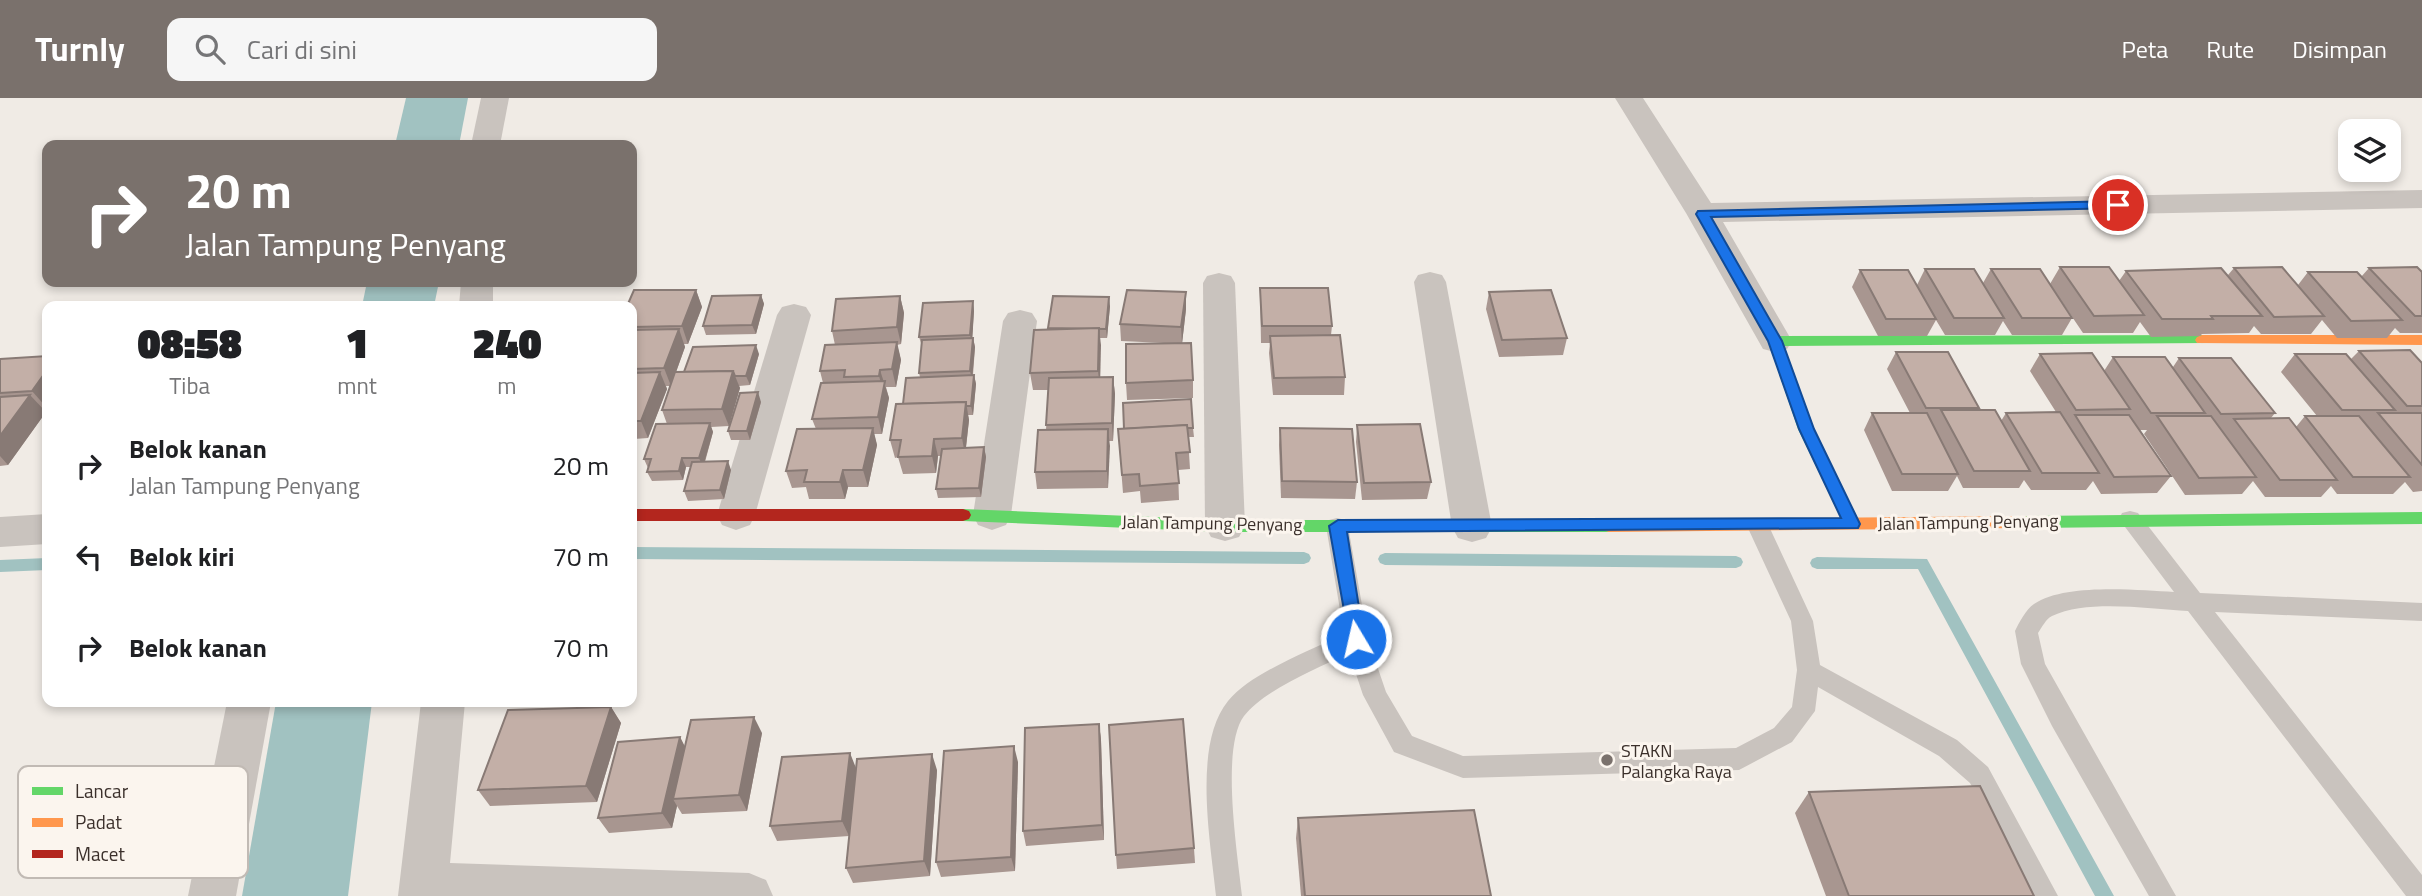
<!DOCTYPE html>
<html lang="id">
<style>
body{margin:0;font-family:"Titillium Web",sans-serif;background:#f6f6f6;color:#202124;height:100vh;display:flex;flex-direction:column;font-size:26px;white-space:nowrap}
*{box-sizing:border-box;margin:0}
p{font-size:23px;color:#757577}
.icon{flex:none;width:38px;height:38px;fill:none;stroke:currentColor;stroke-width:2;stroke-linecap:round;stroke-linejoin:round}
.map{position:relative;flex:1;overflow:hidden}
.details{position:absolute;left:42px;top:203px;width:595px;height:406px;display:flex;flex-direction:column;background:#fff;border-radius:14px;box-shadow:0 4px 10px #0003}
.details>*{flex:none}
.guide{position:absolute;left:42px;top:42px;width:595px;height:147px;border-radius:14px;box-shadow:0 4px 10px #0003;background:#7a716c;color:#fff;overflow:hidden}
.controls{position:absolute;left:2338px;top:21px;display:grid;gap:14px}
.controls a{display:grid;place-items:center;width:63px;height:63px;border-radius:14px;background:#fff;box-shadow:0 4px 10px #0003;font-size:35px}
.pin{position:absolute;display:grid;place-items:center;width:60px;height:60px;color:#fff;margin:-30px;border:4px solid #fff;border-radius:50%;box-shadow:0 2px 7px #0007}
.me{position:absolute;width:77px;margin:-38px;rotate:351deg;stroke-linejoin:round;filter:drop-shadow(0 0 5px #0008)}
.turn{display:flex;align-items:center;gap:24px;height:147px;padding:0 28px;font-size:32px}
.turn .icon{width:91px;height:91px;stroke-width:2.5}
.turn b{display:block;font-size:49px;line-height:60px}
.eta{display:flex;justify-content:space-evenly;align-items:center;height:119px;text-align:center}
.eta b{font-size:42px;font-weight:800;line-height:49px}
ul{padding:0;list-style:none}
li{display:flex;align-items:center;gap:21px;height:91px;padding:0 28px}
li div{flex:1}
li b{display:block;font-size:26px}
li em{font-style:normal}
header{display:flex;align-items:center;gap:42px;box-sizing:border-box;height:98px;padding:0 35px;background:#7a716c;color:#fff}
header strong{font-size:33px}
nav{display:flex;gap:38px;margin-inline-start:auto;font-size:24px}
.search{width:490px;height:63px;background:#f6f6f6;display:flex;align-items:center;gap:18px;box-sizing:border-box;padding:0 24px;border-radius:14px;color:#757577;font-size:26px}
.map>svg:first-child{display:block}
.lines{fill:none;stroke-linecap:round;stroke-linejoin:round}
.stream{fill:#a1c2c1;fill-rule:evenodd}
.river{fill:#a1c2c1;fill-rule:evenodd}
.lane{fill:#c9c3be;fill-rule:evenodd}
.street{fill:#c9c3be;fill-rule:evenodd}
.fast{fill:#63d668;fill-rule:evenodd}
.slow{fill:#ff974d;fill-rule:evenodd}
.jam{fill:#b3261e;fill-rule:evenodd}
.wall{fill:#a89690}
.shaded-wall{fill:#887a75}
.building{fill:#c3afa7;stroke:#887a75;stroke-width:2}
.route{fill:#1a73e8;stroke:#114b97;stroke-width:2}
.poi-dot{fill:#7a716c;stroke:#fbf5ee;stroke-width:2.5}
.labels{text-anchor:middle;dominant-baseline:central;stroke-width:6;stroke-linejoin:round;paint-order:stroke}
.street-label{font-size:18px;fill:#3b302b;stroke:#fbf5ee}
.poi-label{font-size:18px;fill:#3b302b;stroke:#fbf5ee;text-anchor:start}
.key{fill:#fbf5ee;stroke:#c1bab4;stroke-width:2}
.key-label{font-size:19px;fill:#3b302b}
</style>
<header>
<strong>Turnly</strong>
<div class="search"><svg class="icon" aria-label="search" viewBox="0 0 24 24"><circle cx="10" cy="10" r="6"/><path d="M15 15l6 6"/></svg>Cari di sini</div>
<nav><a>Peta</a><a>Rute</a><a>Disimpan</a></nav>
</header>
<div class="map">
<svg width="2422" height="798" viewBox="0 0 2422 798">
<rect width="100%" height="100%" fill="#f0ebe5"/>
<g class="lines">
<g class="stream">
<path d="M632,449L1304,454L1309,456L1311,460L1309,464L1304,466L632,461Z"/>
<path d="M1385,455L1736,458L1741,460L1743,464L1741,468L1736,470L1385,467L1380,465L1378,461L1380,457Z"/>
<path d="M1817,459L1927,461L2114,798H2095L1918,471H1817L1812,469L1810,465L1812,461Z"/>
<path d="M47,460V472L0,474V462Z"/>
</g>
<g class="river">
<path d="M406,0H468L459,47H395Z"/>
<path d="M367,184H439L434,208H362Z"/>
<path d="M276,604H372L348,798H242Z"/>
</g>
<g class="lane">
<path d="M2130,413L2138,415L2200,495L2422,505V523L2215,514L2422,777V798H2406L2188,513C2149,511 2088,501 2052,518C2046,521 2042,529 2038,535L2045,566L2176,798H2149L2052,628L2021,566L2015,533C2019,525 2026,511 2034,506C2065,485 2137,492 2174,494L2119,421L2122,415Z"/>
<path d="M1337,420L1345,422L1348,428L1368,541L1386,594L1412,638L1463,658L1736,650L1774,630L1792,609L1797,572L1791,523L1747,428L1750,422L1758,420L1766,422L1813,523L1820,567L1957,642L1988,669L2058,798H2031L1970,685L1939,658L1818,589L1815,613L1792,644L1739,672L1463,680L1394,654L1363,597L1349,555C1319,570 1265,591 1244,618C1220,650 1238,759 1242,798H1216C1211,746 1192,647 1228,603C1252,574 1310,553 1344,536L1326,428L1329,422Z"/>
</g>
<g class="street">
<path d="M481,0H509L500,47H471Z"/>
<path d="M1615,0H1643L1711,105L2422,92V110L1723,124L1792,243L1787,251L1775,254L1763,251L1686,115Z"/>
<path d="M1430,174L1442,177L1446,184L1492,429L1486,440L1472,444L1458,440L1452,429L1414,184L1418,177Z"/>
<path d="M1219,175L1231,178L1235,185L1245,428L1239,439L1225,443L1211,439L1205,428L1203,185L1207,178Z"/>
<path d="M461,184H493V208H459Z"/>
<path d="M794,206L806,209L811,217L755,417L750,427L736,432L722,427L717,417L777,217L782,209Z"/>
<path d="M1020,212L1032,215L1037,223L1011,417L1006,427L992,432L978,427L973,417L1003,223L1008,215Z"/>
<path d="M47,416V446L0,449V419Z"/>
<path d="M227,604H271L236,798H188Z"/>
<path d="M421,604H465L450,765L749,775L766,782L773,798H398Z"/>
</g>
<g class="fast">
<path d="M2202,237L2207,239L2209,242L2207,245L1784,248L1814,331L1860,426L1858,430H1846L1844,426L1798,331L1768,243L1775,238Z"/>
<path d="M963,411L1225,422H1609L1615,424L1617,428L1615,432L1609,434H1225L963,423L957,421L955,417L957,413Z"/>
<path d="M2422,414V426L2024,430L2018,428L2016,424L2018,420L2024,418Z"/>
</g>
<g class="slow">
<path d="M2202,237H2422V247L2197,245L2195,242L2197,239Z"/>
<path d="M2024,418L2030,420L2032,424L2030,428L2024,430L1609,434L1603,432L1601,428L1603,424L1609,422Z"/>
</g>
<path class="jam" d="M632,411H963L969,413L971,417L969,421L963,423H632Z"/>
</g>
<g class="wall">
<path d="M2060,169L2119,183L2126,173L2228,177L2234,170L2298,187L2308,174L2361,179L2369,170L2422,174V235H2400L2395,230L2387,240H2337L2322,222L2311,236H2261L2254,228L2249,235L2202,236L2200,238L2151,239L2140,224L2133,235H2083L2050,186Z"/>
<path d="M1925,171L1983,185L1991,171L2072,220L2062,237H2012L2003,223L1995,237H1945L1936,222L1927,238H1878L1852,189L1860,172L1917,187Z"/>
<path d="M1260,190L1332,228L1331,237L1345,279L1344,297H1273L1269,255L1270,245H1261Z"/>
<path d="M696,192L702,209L688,246H684L685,249L676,274H684L759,256L750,287L739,288L740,290L729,328L711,329L713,334L705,364L731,372L724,401L688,403L684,393L691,369H686L683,382L652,383L647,374L648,370L644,361L667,326L662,312L670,288H666L667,291L648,340L634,341L637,346L632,361V208Z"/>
<path d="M1186,194V211L1182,245L1193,282V300L1127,302L1126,285L1164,245L1121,243L1120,226Z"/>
<path d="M1489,194L1567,240L1563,257L1499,259L1486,211Z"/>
<path d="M761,197L764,206L756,236L706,237L703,228Z"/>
<path d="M900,198L904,215L901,246L897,247L901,262L896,289H886L889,300L882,336H874L877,347L868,389H848L845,401H809L806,389L792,390L786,373L816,331L812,321L823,285L820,273L835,247L832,233Z"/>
<path d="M973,203L974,213L972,240H973L975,249L973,277H974L976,286L973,317H968L969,322L966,350L984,349L986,359L981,399L938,400L936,391L941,358H938L936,375L903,376L898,359L895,360L890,342L903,306L920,279L919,275L922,248L919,239Z"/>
<path d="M1110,208L1107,240H1100V279H1113L1115,296L1113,343H1109L1108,390L1037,391L1035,374L1046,332L1048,292H1033L1030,275L1048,230Z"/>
<path d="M2359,253L2422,265V393L2413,394L2405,384L2393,396H2337L2331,388L2321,399H2265L2253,383L2242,396L2185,397L2144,336L2147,332H2140L2171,378L2157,395L2101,396L2093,383L2086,392H2031L2024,382L2019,390H1963L1957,378L1948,393H1892L1864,332L1872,315H1910L1887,271L1896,254L1979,310L1978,312L2001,323L2006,315L2056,314L2030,273L2040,256L2104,273L2113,259L2173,269L2179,260L2275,315L2271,320L2296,329L2305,318H2317L2281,274L2295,256L2351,261Z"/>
<path d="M47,258V310L43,311L46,314L8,367L0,368V261Z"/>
<path d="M761,304L750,342H731L728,333Z"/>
<path d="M1357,327L1431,384L1427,401L1362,402L1356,344Z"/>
<path d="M1193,330L1194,339H1188L1190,371L1178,372L1179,402L1141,405L1140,393L1123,395L1118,331Z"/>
<path d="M1280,330L1357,384L1355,401L1281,400L1279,347Z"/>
<path d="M611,609L621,625L597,704L490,708L478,692Z"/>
<path d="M1099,626L1101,642L1104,742L1026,748L1023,733Z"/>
<path d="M762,635L747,713L682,716L677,708L672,730L609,735L598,720L680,639L685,649Z"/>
<path d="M1018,664L1015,773L941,779L936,764Z"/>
<path d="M856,670L849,738L777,743L770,728Z"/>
<path d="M937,672L930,778L853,785L846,770Z"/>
<path d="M1809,694L2034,798H1826L1795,715Z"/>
<path d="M1298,720L1491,798H1301L1296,740Z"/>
<path d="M1194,750L1195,765L1117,771L1116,757Z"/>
</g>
<g class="shaded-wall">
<path d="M696,192L702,209L688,246L682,228Z"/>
<path d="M1186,194V211L1182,246L1181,229Z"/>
<path d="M761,197L764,206L756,236L752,227Z"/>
<path d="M900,198L904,215L901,246L897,229Z"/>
<path d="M1109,199L1110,208L1107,240L1106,231Z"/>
<path d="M973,203L974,213L972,246L970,237Z"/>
<path d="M1099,230L1101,247L1100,291L1098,273Z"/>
<path d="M679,231L685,249L671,288L664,270Z"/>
<path d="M973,240L975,249L972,282L970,273Z"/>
<path d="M897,244L901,262L896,289L892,271Z"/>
<path d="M756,247L759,256L750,287L746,278Z"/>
<path d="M47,272V310L32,293Z"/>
<path d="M880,272L889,300L882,336L878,319L883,292L879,278Z"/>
<path d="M733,273L740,290L729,328L722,311Z"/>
<path d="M660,274L667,291L648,340L641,323Z"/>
<path d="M974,277L976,286L973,317L971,308Z"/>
<path d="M1113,279L1115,296L1113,343L1112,325Z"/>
<path d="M758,294L761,304L750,342L747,333Z"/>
<path d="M30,297L46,314L8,367L0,358V338Z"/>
<path d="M966,304L969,322L965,357L962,340Z"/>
<path d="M710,325L713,334L703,369L699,360Z"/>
<path d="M873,330L877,347L868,389L863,372Z"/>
<path d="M1108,331L1110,348L1108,390L1107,373Z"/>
<path d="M632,335L637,346L632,361Z"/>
<path d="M934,341L938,358L936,375L932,358Z"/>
<path d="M984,349L986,359L981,399L979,390Z"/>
<path d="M682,360L686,369L683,382L679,373Z"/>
<path d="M728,363L731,372L724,401L720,392Z"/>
<path d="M843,372L848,389L845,401L840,384Z"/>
<path d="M611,609L621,625L597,704L586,688Z"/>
<path d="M754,619L762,635L747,713L739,697Z"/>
<path d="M1099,626L1101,642L1104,742L1102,727Z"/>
<path d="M680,639L688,655L673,701L677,708L672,730L662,715Z"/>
<path d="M1014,648L1018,664L1015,773L1011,759Z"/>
<path d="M850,655L856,670L849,738L842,723Z"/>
<path d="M932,656L937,672L930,778L924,763Z"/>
</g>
<g class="building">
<path d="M2060,169H2109L2144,217L2094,218Z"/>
<path d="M2282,169L2324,218L2274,219L2234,170Z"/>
<path d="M2417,169L2422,174V218H2415L2369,170Z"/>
<path d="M2221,170L2262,218H2211L2213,221H2162L2126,173Z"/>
<path d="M1925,171H1974L2004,220H1954Z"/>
<path d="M1991,171H2040L2072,220H2022Z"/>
<path d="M1860,172H1908L1936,221H1886Z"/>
<path d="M2308,174H2357L2402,222L2351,223Z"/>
<path d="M1260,190H1328L1332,228H1262Z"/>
<path d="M634,192H696L682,228L632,229V208H627Z"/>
<path d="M1127,192L1186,194L1181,229L1120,226Z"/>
<path d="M1551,192L1567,240L1502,242L1489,194Z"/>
<path d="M761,197L752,227L703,228L712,198Z"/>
<path d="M900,198L897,229L832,233L836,201Z"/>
<path d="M1053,198L1109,199L1106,231L1048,230Z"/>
<path d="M973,203L970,237L919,239L923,205Z"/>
<path d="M1099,230L1098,273L1030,275L1034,232Z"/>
<path d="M679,231L664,270L632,271V232Z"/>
<path d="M1340,237L1345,279L1274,280L1270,238Z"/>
<path d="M973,240L970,273L919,275L922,242Z"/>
<path d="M897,244L892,271L880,272L879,278L844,279L845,272L820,273L825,247Z"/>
<path d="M1191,245L1193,282L1126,285V246Z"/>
<path d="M756,247L746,278H735L733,273L684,274L693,249Z"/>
<path d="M2410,252L2422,265V308H2407L2359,253Z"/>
<path d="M1896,254H1948L1979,310H1926Z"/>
<path d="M2092,255L2130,311L2076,312L2040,256Z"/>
<path d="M2295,256H2346L2395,312H2342Z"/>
<path d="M47,258V272L32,293L0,295V261Z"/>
<path d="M2113,259H2165L2205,315H2151Z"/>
<path d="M2179,260H2231L2275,315L2221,316Z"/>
<path d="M733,273L722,311L662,312L675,274Z"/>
<path d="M660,274L641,323H632V275Z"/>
<path d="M974,277L971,308H966V304L903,306L906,280Z"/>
<path d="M1113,279L1112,325L1046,327L1049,280Z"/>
<path d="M885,283L878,319L812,321L821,285Z"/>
<path d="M758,294L747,333H728L740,295Z"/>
<path d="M30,297L0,338V299Z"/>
<path d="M1191,301L1193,330H1187V327L1124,331L1123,305Z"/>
<path d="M966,304L962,340L934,341L932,358L898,359L901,342H890L896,306Z"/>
<path d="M1941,312H1995L2030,373H1974Z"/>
<path d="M2060,314L2099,375H2042L2006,315Z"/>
<path d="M1872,315H1927L1958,376H1902Z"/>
<path d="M2378,315H2422V367Z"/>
<path d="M2075,317H2129L2171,378L2114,379Z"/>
<path d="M2157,318H2211L2256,379L2199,380Z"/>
<path d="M2305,318H2359L2410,379H2353Z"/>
<path d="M2289,320L2337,382H2280L2234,321Z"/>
<path d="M710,325L699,360H682L679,373L647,374L651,361H644L656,326Z"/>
<path d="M1420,326L1431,384L1364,385L1357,327Z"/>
<path d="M1187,327L1190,354L1176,355L1179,385L1140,388L1139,376L1122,377L1118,331Z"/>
<path d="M873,330L863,372H843L840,384H804L807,372L786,373L797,331Z"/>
<path d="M1280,330L1352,331L1357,384L1282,383Z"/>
<path d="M1108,331L1107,373L1035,374L1038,332Z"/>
<path d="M984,349L979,390L936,391L942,351Z"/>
<path d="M728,363L720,392L684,393L692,364Z"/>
<path d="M611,609L586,688L478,692L508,612Z"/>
<path d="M754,619L739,697L673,701L691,622Z"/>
<path d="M1183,621L1194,750L1116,757L1109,627Z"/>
<path d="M1099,626L1102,727L1023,733L1025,630Z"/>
<path d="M680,639L662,715L598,720L618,644Z"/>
<path d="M1014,648L1011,759L936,764L944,653Z"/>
<path d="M850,655L842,723L770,728L782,659Z"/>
<path d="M932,656L924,763L846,770L857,661Z"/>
<path d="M1980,688L2034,798H1849L1809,694Z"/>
<path d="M1474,712L1491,798H1305L1298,720Z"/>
</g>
<path class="route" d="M2118,103L2124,107L2122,110L1711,119L1782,243L1814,331L1860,426L1858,430L1347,434L1364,541L1362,546H1350L1329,428L1338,422L1841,420L1799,331L1768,243L1696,116L1698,113Z"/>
<circle class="poi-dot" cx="1607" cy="662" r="7"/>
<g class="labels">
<g class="street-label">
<text transform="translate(1968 424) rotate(-1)">Jalan Tampung Penyang</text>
<text transform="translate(1212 425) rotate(1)">Jalan Tampung Penyang</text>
</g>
<g class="poi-label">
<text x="1621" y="652">STAKN<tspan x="1621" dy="21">Palangka Raya</tspan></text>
</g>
</g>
<rect x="18" y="668" width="230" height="112" rx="10" class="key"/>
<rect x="32" y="689" width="31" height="8" fill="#63d668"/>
<rect x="32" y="720" width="31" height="9" fill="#ff974d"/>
<rect x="32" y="752" width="31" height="8" fill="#b3261e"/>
<g class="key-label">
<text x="75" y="700">Lancar</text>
<text x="75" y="731">Padat</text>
<text x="75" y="763">Macet</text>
</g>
</svg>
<div class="controls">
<a><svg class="icon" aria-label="layers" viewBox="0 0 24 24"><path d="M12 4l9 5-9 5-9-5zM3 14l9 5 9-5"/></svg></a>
</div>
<div class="pin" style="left:2118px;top:107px;background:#d93025"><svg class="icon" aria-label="arrive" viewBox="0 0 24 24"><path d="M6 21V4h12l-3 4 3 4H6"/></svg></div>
<svg class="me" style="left:1356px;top:541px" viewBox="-20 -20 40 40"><circle r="17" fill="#1a73e8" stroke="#fff" stroke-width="3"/><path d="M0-11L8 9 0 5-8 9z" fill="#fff"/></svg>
<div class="guide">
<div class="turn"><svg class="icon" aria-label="right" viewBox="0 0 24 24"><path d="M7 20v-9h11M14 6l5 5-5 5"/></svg><div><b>20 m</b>Jalan Tampung Penyang</div></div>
</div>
<section class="details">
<div class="eta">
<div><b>08:58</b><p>Tiba</p></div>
<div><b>1</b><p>mnt</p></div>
<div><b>240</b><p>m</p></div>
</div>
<ul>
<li><svg class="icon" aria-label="right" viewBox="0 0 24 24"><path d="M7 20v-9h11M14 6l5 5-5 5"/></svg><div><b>Belok kanan</b><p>Jalan Tampung Penyang</p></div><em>20 m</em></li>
<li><svg class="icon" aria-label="left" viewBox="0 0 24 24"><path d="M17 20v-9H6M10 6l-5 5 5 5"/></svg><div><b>Belok kiri</b></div><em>70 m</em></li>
<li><svg class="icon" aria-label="right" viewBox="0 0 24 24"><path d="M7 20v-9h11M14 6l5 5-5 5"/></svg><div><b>Belok kanan</b></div><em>70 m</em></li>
</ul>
</section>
</div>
